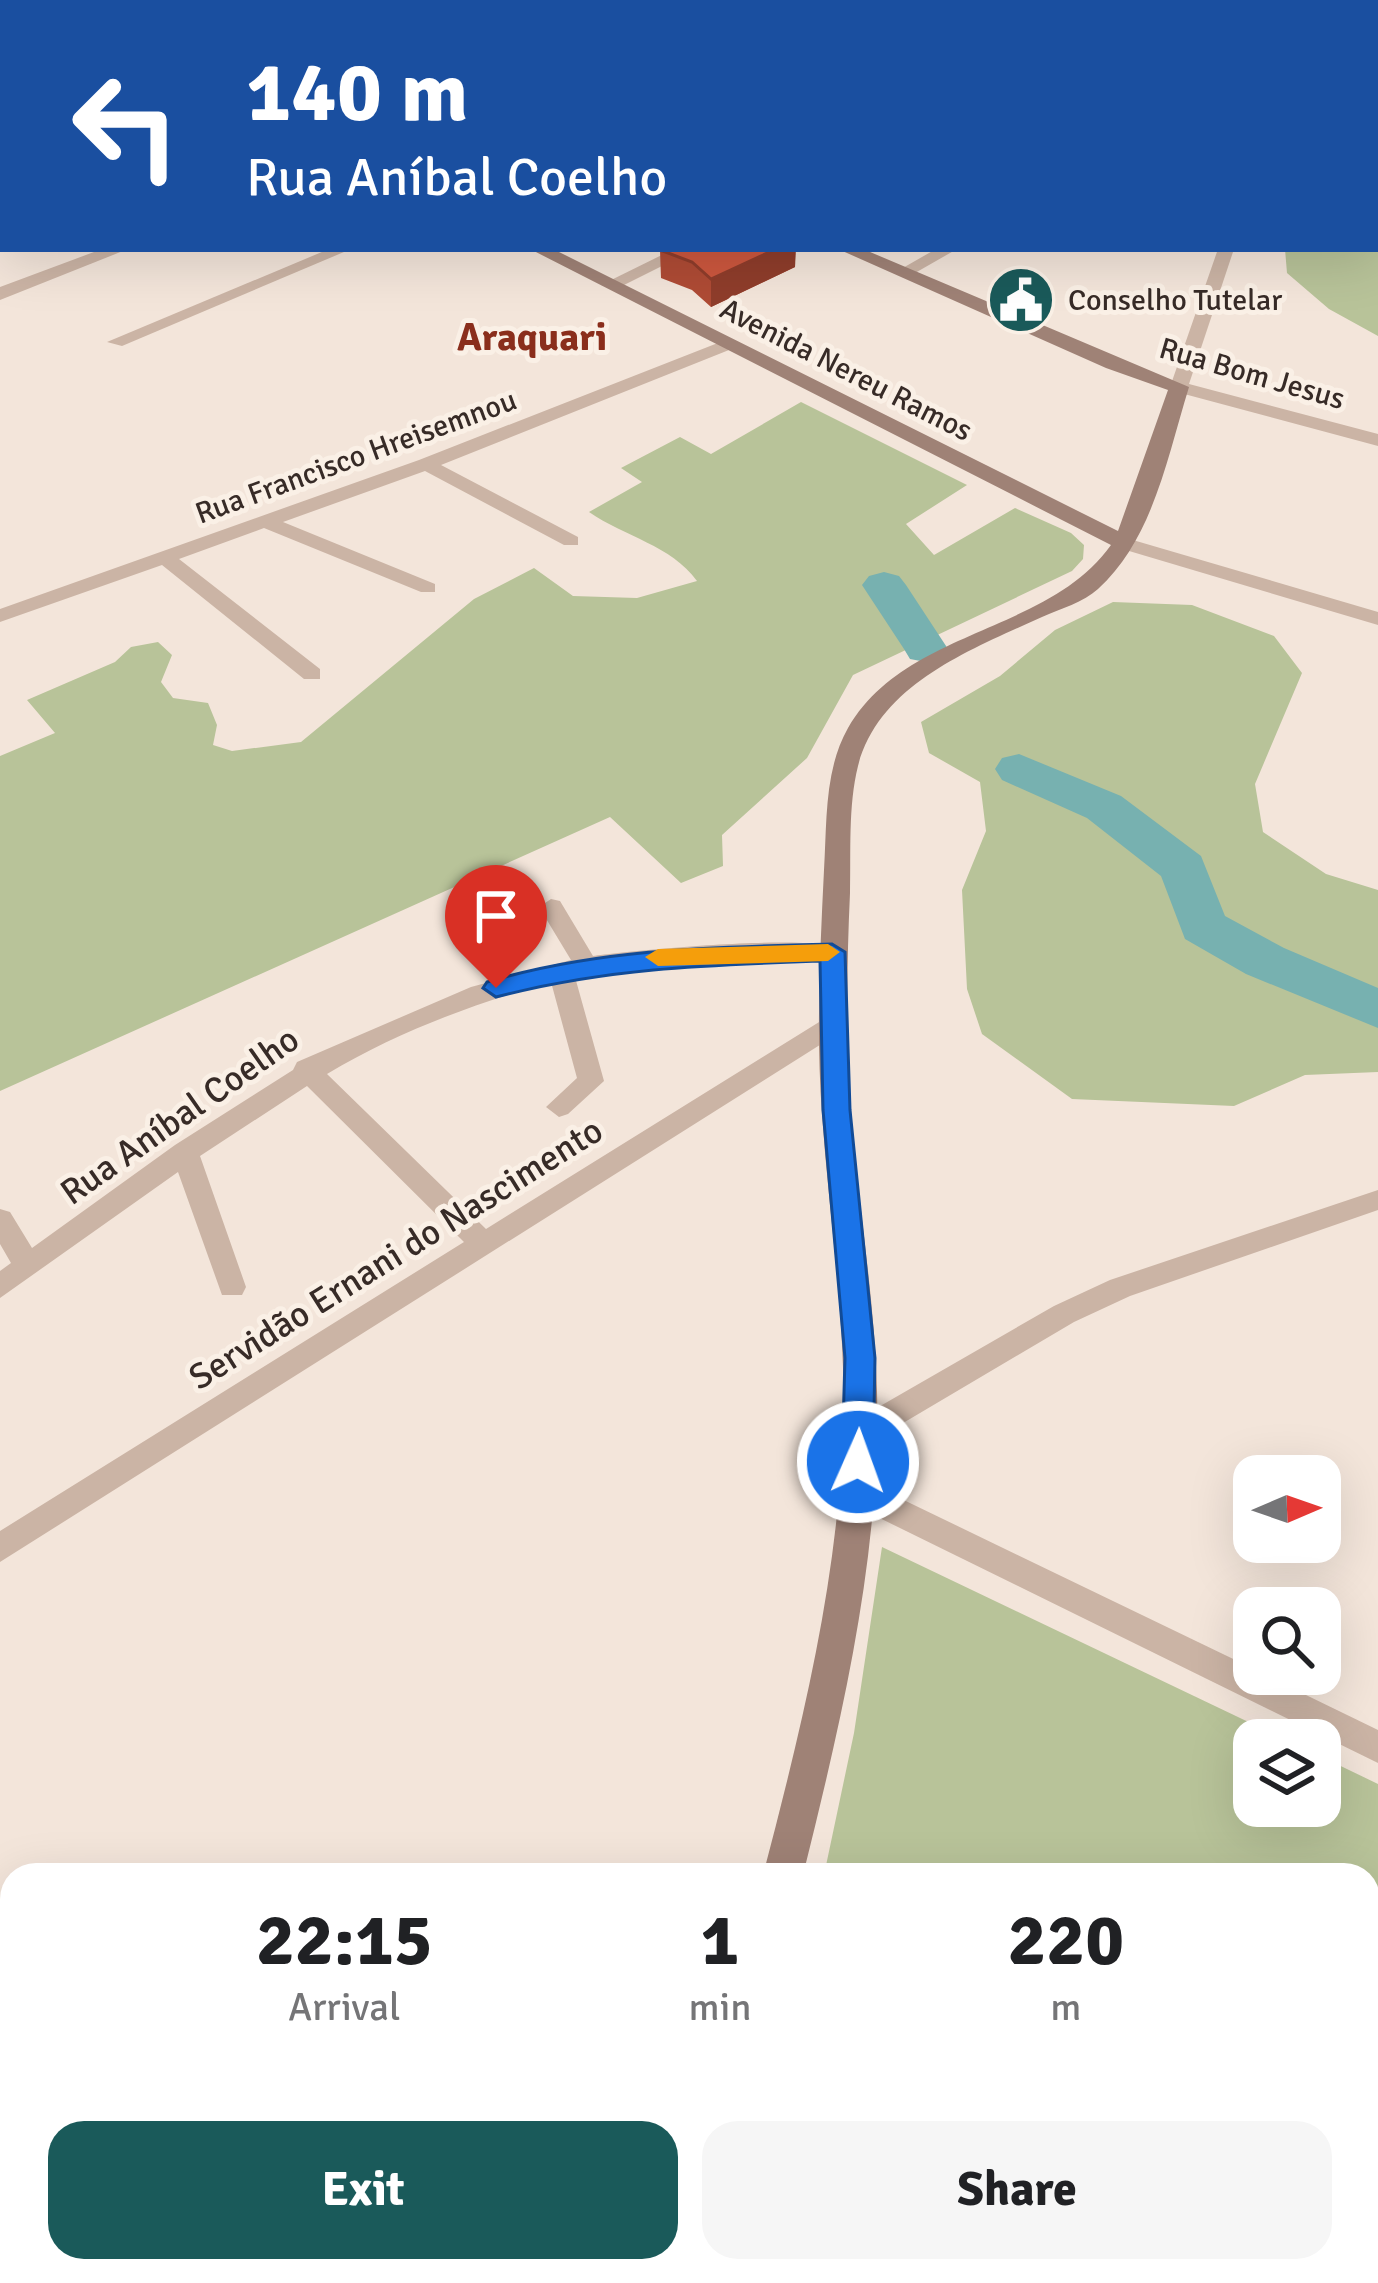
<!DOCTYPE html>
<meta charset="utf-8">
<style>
body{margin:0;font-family:Signika,sans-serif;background:#f6f6f6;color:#202124;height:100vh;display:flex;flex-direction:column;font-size:45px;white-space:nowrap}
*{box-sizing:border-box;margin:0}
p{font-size:39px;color:#757577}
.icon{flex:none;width:66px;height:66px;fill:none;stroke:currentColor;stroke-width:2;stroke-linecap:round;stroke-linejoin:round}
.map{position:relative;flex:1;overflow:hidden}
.details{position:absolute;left:0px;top:1863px;width:1380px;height:420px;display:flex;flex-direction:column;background:#fff;border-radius:36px 36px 0 0;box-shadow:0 12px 48px #0002}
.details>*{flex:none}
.top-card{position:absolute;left:0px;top:0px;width:1380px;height:252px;box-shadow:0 12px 48px #0002;background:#1a4fa0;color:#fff;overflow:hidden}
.needle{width:78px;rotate:88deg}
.tools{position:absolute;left:1233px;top:1455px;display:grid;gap:24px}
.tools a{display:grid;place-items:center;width:108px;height:108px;border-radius:24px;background:#fff;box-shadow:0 12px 48px #0002;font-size:60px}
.pin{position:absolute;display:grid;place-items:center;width:102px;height:102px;color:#fff;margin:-123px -51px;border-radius:50% 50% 50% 0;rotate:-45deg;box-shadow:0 0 12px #0007}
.pin .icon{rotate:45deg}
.me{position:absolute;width:132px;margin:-66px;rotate:2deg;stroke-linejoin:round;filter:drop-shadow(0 0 9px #0008)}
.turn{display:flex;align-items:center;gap:42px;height:252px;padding:0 48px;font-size:54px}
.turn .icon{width:156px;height:156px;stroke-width:2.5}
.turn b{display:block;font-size:84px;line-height:102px}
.eta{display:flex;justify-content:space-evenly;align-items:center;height:204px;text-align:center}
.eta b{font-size:72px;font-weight:700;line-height:84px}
.button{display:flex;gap:24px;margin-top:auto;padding:24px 48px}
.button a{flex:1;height:138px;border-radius:36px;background:#1a5a5a;color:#fff;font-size:48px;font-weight:700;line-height:138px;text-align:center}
.button a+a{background:#f6f6f6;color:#202124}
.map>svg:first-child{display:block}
.green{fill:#b8c399}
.water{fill:#77b1b0}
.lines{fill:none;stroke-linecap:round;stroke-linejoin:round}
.river{fill:#77b1b0;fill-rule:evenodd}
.minor{fill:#cbb4a5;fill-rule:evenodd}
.tertiary{fill:#cbb4a5;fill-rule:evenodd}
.secondary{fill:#9f8276;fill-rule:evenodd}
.wall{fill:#af4b35}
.shaded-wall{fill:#8f3d2b}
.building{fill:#cc573e;stroke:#8f3d2b;stroke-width:3}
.route{fill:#1a73e8;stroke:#114b97;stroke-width:3}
.slow{fill:#f59e0b}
.labels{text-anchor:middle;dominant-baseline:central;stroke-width:10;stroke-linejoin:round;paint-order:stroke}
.far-poi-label{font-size:30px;fill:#372b27;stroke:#faf0e6;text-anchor:start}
.far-street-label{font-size:30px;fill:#372b27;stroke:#faf0e6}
.street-label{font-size:36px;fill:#372b27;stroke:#faf0e6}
.far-district-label{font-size:39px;font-weight:bold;fill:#8a2e1c;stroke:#faf0e6}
</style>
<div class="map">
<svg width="1378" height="2283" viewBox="0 0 1378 2283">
<rect width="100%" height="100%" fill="#f3e5da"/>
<g class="green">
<path d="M1378,51V336L1329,309L1287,273L1285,249H1377Z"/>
<path d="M801,402L967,485L906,524L934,555L1015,508L1071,533L1084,545L1083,559L1072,571L853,675L807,758L722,835L723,866L681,883L610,817L0,1091V756L55,733L27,700L115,662L131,647L158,642L172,655L161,682L173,698L208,703L217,725L213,745L232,751L301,742L474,599L534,568L573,596L637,598L697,581C671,545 625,537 589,512L642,482L621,468L680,437L711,454Z"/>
<path d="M1113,602L1192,605L1274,636L1302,673L1255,784L1263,832L1326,874L1378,890V1072L1305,1075L1234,1106L1072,1099L982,1034L967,989L962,890L986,831L980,782L929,753L921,722L1000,676L1055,630Z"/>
<path d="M882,1547L1286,1740H1254V1806H1320V1756L1378,1784V2283H721L726,2271H1368V1875H824L854,1733Z"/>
</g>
<path class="water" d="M696,0H1378V51L1377,3Z"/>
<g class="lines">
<g class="river">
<path d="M884,572L899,576L906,585L948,649L942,659L926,662L910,659L904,649L862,585L869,576Z"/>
<path d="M1019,754L1121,796L1201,856L1225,916L1284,948L1378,988V1028L1246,974L1185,939L1161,876L1087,818L1002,780L995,769L1002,758Z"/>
</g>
<g class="minor">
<path d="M329,249H351L122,346L107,342Z"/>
<path d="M674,249H696L616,289L601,285Z"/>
<path d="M936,249H957L908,277L894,273Z"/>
<path d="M1218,249H1234L1189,384L1378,434V446L1173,391L1170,387Z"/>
<path d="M728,339L737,344L734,348L441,465L578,537V545H564L425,471L283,522L435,584V592H421L264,528L179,559L320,669V679H304L162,565L0,622V609L419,460Z"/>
<path d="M1126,538L1378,612V625L1119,548V540Z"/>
<path d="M551,899L560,901L593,956C630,951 826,931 844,952L832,961L695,964L575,977L604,1081L568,1114L559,1117L546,1107L577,1078L551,982C473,1004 397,1032 327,1074L486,1229L824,1019L833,1016L846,1025L842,1031L0,1562V1531L464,1242L307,1086L200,1156L246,1287L242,1295H222L178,1172L0,1298V1271L11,1263L0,1244V1209L10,1212L32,1248L175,1145L293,1070L297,1062L471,987L571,960L539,907Z"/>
<path d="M1378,1190V1210L1130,1296L1074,1322L871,1442L860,1446L849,1442L845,1433L849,1424L1054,1306L1110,1280Z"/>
<path d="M856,1477L1254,1669V1674H1263L1378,1730V1763L845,1501L840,1491L845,1481Z"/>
</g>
<path class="tertiary" d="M102,249H128L0,300V287Z"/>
<g class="secondary">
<path d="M13,0H33L11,3Z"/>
<path d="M313,0H333L335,3H315Z"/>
<path d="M3,99V109L0,110V100Z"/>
<path d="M530,249H553L1118,531L1168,390L1106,368L838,249H863L1189,387C1167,458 1153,539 1098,589C1084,602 1060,609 1042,617C972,649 879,684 858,766C848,806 851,852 850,893C846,978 846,1062 854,1147C862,1228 875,1309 877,1391C881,1554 842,1718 803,1875H763C801,1730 838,1581 843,1430C847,1324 829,1219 822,1114C816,1033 820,951 824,870C827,823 824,770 848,728C906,628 1048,634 1111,545Z"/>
<path d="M633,2271H677L672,2283H628Z"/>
</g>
</g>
<path class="wall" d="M660,250L795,267L711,307L692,290L661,278Z"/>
<path class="shaded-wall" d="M776,249H796L795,267L711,307V279Z"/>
<path class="building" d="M663,249H776L711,279L692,262L660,250Z"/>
<path class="route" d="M832,944L845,952L850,1110L875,1358L873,1462L869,1471L858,1475L847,1471L842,1462L845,1358L823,1110L820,961C707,965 606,968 496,997L483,988L487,982C601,948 715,947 832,944Z"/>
<path class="slow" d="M828,944L840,952L828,961L658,966L645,957L658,949Z"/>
<defs>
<g id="civic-disc" transform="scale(3.45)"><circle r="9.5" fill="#1a5a5a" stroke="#faf0e6"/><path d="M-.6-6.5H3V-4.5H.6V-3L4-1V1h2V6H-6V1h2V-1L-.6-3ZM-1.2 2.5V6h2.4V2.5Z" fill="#fff"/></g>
</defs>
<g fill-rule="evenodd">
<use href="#civic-disc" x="1021" y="300"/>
</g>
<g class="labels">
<g class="far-poi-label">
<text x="1068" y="300">Conselho Tutelar</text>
</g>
<g class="far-street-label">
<text transform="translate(846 370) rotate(27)">Avenida Nereu Ramos</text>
<text transform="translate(1252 374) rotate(16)">Rua Bom Jesus</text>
<text transform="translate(356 457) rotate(-20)">Rua Francisco Hreisemnou</text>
</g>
<g class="street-label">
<text transform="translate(180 1116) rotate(-35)">Rua Aníbal Coelho</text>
<text transform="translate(396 1254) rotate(-32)">Servidão Ernani do Nascimento</text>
</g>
<g class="far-district-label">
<text x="532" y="337">Araquari</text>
</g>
</g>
</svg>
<div class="tools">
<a><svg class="needle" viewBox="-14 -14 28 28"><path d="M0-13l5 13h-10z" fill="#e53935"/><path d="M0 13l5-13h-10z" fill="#757577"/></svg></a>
<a><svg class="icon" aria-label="search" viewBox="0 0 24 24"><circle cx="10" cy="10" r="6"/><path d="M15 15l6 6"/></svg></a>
<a><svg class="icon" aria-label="layers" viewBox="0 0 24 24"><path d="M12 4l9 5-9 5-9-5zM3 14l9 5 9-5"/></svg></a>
</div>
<div class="pin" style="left:496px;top:988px;background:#d93025"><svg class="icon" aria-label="arrive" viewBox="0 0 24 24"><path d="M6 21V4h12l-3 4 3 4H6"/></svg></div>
<svg class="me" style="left:858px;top:1462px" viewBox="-20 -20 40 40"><circle r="17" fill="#1a73e8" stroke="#fff" stroke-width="3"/><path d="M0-11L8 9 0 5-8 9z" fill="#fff"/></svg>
<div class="top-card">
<div class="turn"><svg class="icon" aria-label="left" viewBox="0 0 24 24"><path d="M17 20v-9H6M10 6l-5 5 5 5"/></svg><div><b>140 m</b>Rua Aníbal Coelho</div></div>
</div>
<section class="details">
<div class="eta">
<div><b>22:15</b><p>Arrival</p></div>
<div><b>1</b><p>min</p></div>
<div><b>220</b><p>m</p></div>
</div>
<div class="button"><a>Exit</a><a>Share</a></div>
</section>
</div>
